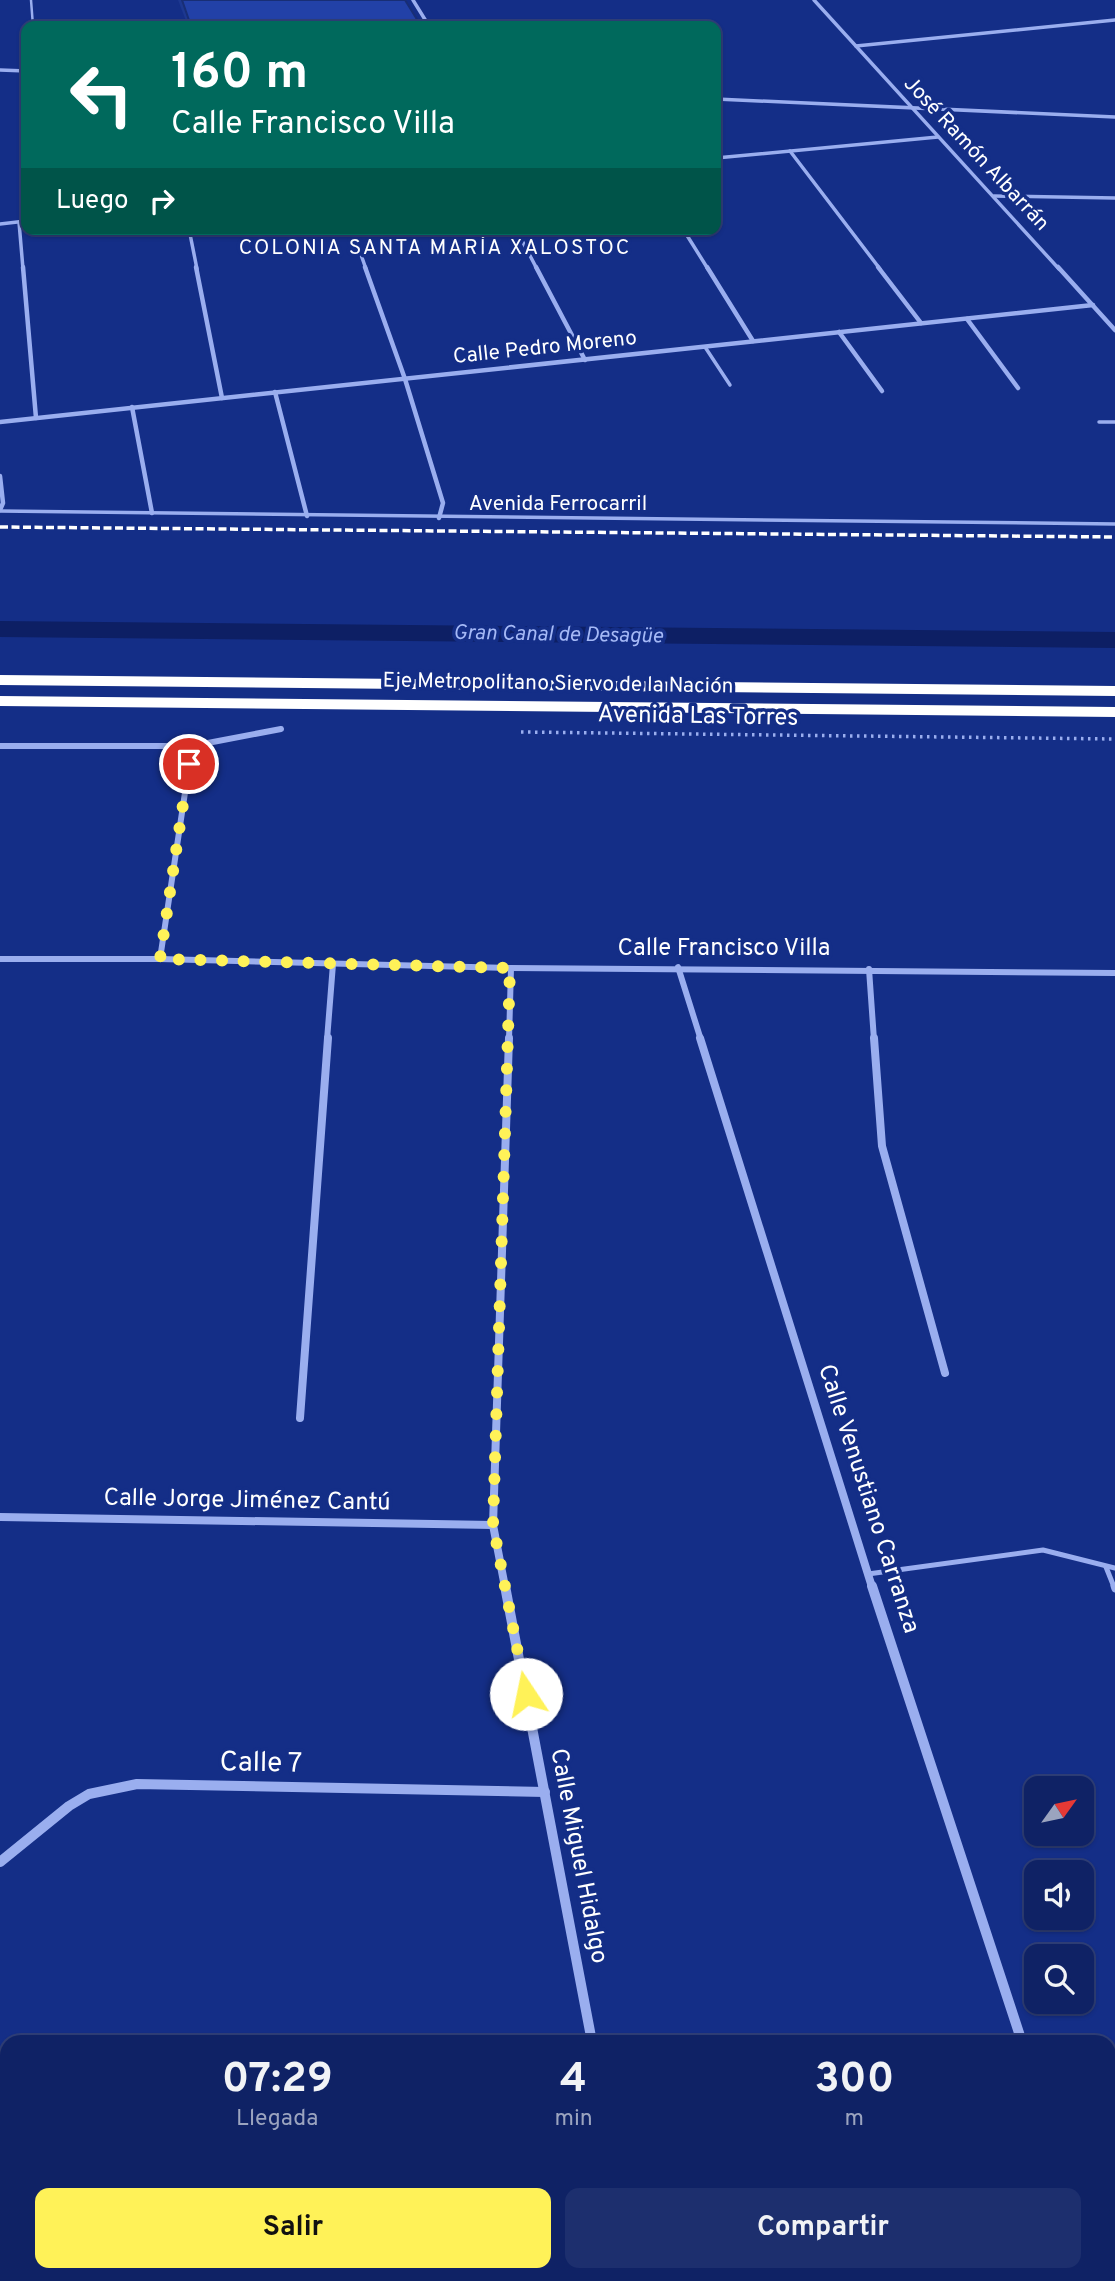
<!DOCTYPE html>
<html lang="es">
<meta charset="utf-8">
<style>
body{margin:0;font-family:Overpass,sans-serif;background:#1d2f6e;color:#f1f3f6;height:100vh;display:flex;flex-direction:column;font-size:26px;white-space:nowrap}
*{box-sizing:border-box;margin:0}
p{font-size:23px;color:#9ba4bf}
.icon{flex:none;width:38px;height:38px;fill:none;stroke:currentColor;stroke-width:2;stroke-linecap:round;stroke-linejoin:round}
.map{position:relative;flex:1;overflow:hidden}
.drawer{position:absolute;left:0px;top:2035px;width:1116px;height:247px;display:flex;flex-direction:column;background:#0f2265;border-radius:21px 21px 0 0;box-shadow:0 2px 5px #0004,0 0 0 2px #2f3f79}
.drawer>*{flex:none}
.top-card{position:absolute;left:21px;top:21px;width:700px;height:214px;border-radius:14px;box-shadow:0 2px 5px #0004,0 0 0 2px #2f3f79;background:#00695c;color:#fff;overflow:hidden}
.needle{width:46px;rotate:57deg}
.buttons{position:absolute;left:1024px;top:1776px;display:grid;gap:14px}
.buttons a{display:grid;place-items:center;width:70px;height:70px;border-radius:14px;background:#0f2265;box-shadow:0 2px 5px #0004,0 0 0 2px #2f3f79;font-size:35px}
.pin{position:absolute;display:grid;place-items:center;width:60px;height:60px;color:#fff;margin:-30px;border:4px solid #fff;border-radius:50%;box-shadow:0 2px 7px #0007}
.me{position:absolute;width:77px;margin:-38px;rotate:349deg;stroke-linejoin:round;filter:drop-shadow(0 0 5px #0008)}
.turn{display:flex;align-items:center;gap:24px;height:147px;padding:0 35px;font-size:32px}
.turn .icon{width:91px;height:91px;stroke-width:2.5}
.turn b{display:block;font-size:49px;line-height:60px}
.then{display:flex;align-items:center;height:66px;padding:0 35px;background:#0003;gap:14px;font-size:26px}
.eta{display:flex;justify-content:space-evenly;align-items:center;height:119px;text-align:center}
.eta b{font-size:42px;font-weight:700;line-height:49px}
.primary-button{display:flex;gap:14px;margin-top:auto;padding:14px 35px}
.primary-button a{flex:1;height:80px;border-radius:14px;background:#fff258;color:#111;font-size:28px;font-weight:700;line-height:80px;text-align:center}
.primary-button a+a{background:#1d2f6e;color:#f1f3f6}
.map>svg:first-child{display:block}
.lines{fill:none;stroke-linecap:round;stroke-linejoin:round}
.canal{fill:#0d1f64;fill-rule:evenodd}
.path{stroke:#9aaeef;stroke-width:3.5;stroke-dasharray:2.5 4.5;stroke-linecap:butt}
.lane-far3{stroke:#9aaeef;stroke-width:2.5}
.lane-far2{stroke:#9aaeef;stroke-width:3.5}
.lane-far1{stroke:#9aaeef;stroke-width:5}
.lane{stroke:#9aaeef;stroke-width:7}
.street-far4{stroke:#9aaeef;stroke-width:3.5}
.street-far3{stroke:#9aaeef;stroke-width:4.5}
.street-far2{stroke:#9aaeef;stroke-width:6}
.street-far1{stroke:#9aaeef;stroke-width:8}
.street{stroke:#9aaeef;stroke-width:10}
.highway{fill:#fff;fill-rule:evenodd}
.rail{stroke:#fff;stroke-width:3.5;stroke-dasharray:8 3.5;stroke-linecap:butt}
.wall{fill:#1d3890}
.building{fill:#2241a7;stroke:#182e75;stroke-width:2}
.route{stroke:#fff258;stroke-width:12;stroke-dasharray:0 21.6}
.labels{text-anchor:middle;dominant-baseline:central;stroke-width:7;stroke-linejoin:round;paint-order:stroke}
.far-street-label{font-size:21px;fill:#fff;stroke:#142e87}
.far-neighbourhood-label{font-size:21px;letter-spacing:2px;fill:#fff;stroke:#142e87}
.far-water-label{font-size:21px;font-style:italic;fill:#a5b9f6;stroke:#142e87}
.street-label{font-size:24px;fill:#fff;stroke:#142e87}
.near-street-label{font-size:28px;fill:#fff;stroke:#142e87}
</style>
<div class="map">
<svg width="1115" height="2281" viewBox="0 0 1115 2281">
<rect width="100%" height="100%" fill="#142e87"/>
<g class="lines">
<path class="canal" d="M0,621L1115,632V648L0,637Z"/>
<path class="path" d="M521,732L1115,739"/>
<path class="lane-far3" d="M31,0L33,26"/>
<g class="lane-far2">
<path d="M705,347L730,385"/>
<path d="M1099,422H1115"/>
<path d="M0,511L1115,524"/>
</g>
<g class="lane-far1">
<path d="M1106,1567L1114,1587"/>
<path d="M868,1574L1043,1550L1115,1568"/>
</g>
<path class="lane" d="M1114,1586L1115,1589"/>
<g class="street-far4">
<path d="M413,0L429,26"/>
<path d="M814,0L1059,269"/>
<path d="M856,46L1115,20"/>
<path d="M0,70L26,71"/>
<path d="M716,99L1115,117"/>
<path d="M790,151L880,269"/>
<path d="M716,158L938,137"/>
<path d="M994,196L1115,198"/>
<path d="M19,222L23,269"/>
<path d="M0,224L26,221"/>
<path d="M189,229L197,269"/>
<path d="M352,229L366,269"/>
<path d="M516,229L537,269"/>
<path d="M683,229L708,269"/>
</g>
<g class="street-far3">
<path d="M23,267L36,418"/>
<path d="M196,267L222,398"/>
<path d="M365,267L405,379L443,503L439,518"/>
<path d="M536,267L585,360"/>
<path d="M707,267L753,341"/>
<path d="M878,267L921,323"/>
<path d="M1058,267L1115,330"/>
<path d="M967,319L1018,388"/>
<path d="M839,332L882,391"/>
<path d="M275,392L307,516"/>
<path d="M132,407L152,513"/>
<path d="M0,422L1093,305"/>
<path d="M0,476L3,503L0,510"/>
</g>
<g class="street-far2">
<path d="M0,746H192L281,729"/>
<path d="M0,959H160L511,968L1115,973"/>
<path d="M160,959L192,746"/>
<path d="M678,967L701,1040"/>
<path d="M869,969L874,1040"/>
<path d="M327,1040L333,964"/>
<path d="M509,1040L511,968"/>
</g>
<g class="street-far1">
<path d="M700,1038L872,1587"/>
<path d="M874,1038L882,1146L945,1373"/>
<path d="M300,1418L328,1038"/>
<path d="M0,1517L493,1525"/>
<path d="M505,1587L493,1525L509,1038"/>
</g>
<g class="street">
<path d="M505,1586L592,2042"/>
<path d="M872,1586L1022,2042"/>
<path d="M0,1862L69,1806L89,1794L137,1784L545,1792"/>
<path d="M635,2275L636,2281"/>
<path d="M1098,2275L1100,2281"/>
<path d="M0,2278L7,2272"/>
</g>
<g class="highway">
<path d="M0,675L1115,686V696L0,685Z"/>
<path d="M0,696L1115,707V717L0,706Z"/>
</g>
<path class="rail" d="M0,527L1115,537"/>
</g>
<path class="wall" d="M178,0H405L421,26H188Z"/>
<path class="building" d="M182,0H405L421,26H191Z"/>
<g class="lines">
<path class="route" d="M189,764L160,959L510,968L493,1525L526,1694"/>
</g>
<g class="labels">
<g class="far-street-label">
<text transform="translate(976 154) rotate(47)">José Ramón Albarrán</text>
<text transform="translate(545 348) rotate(-6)">Calle Pedro Moreno</text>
<text x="558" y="504">Avenida Ferrocarril</text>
<text transform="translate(558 684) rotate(1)">Eje Metropolitano Siervo de la Nación</text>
</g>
<g class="far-neighbourhood-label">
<text x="435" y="248">COLONIA SANTA MARÍA XALOSTOC</text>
</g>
<g class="far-water-label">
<text transform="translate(558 635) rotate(1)">Gran Canal de Desagüe</text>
</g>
<g class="street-label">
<text transform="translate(698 717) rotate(1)">Avenida Las Torres</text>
<text x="724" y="949">Calle Francisco Villa</text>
<text transform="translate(868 1499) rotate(72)">Calle Venustiano Carranza</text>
<text transform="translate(247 1501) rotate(1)">Calle Jorge Jiménez Cantú</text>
<text transform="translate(578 1856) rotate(79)">Calle Miguel Hidalgo</text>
</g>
<g class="near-street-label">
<text transform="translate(261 1764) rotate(1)">Calle 7</text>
</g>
</g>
</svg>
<div class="buttons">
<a><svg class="needle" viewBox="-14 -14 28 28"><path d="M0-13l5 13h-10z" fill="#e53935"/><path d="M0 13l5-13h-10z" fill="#9ba4bf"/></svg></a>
<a><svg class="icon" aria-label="sound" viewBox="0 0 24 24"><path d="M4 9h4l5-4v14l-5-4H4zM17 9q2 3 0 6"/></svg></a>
<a><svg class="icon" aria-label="search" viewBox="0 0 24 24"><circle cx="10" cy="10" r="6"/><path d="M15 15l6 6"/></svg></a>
</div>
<div class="pin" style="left:189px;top:764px;background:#d93025"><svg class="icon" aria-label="arrive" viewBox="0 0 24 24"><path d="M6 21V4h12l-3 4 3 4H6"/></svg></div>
<svg class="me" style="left:526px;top:1694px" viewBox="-20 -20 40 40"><circle r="19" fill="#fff"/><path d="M0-13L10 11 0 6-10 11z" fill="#fff258"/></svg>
<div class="top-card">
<div class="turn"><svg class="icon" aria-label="left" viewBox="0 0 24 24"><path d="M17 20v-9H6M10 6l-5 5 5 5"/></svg><div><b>160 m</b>Calle Francisco Villa</div></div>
<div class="then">Luego<svg class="icon" aria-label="right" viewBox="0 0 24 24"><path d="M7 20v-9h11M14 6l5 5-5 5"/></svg></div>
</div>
<section class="drawer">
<div class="eta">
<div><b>07:29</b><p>Llegada</p></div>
<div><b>4</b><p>min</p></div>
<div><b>300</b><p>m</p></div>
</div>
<div class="primary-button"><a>Salir</a><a>Compartir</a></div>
</section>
</div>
